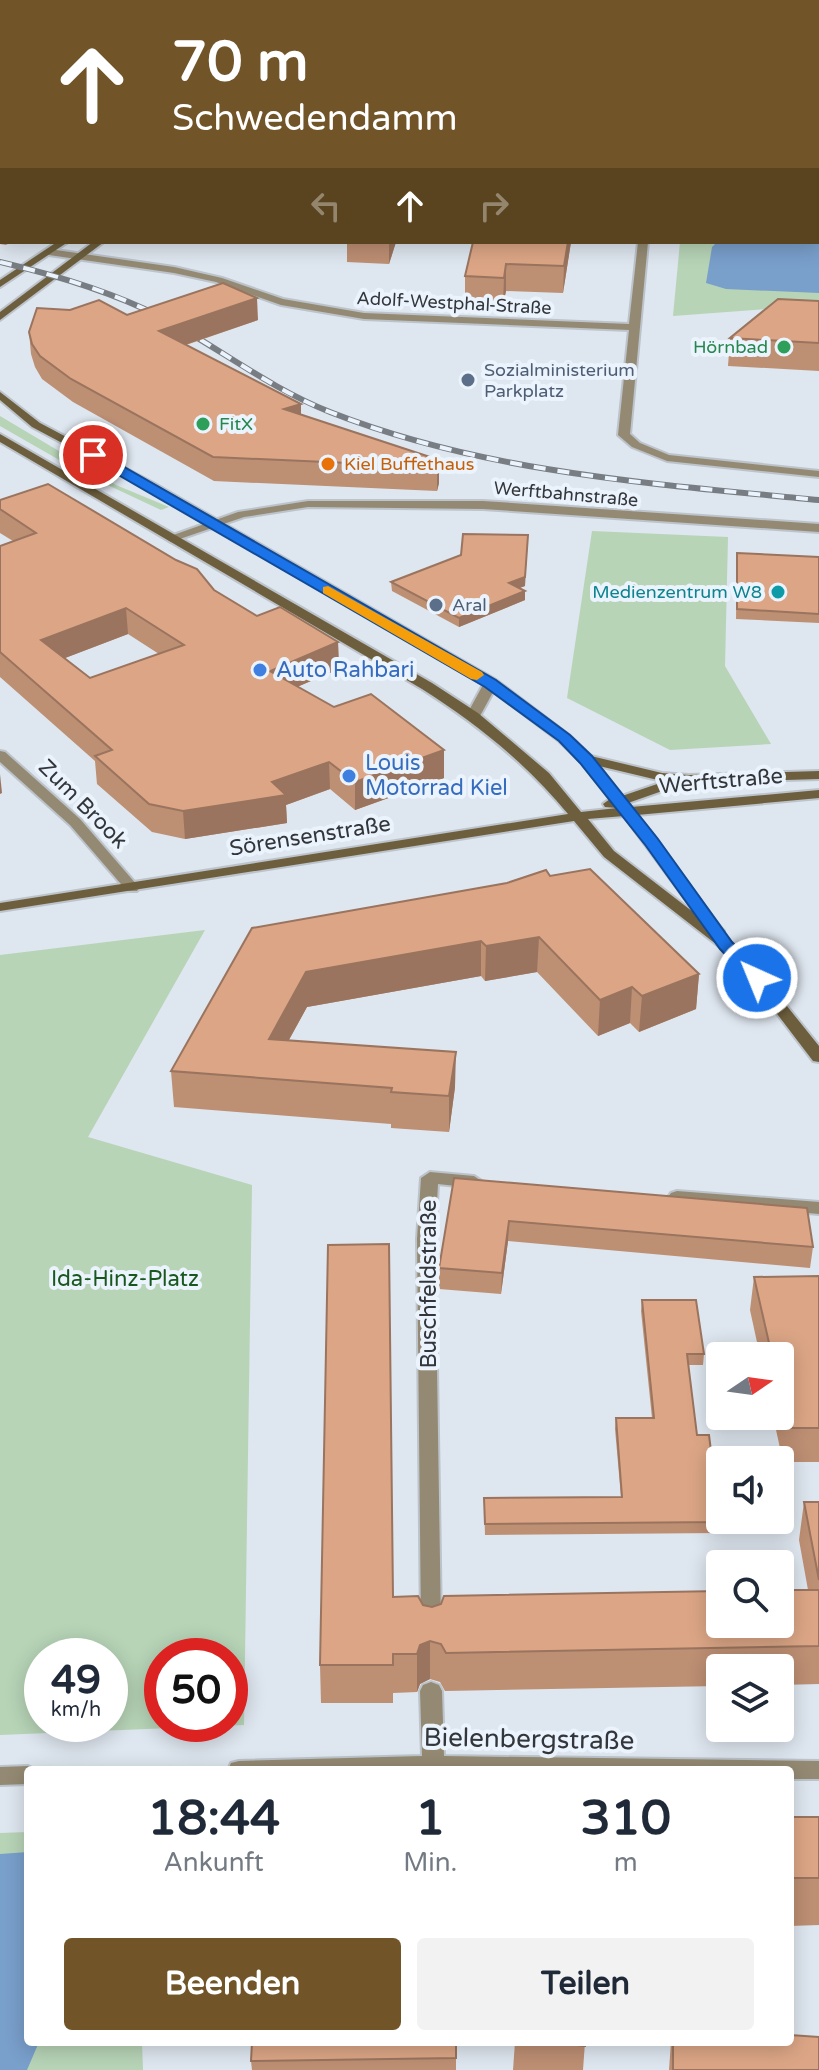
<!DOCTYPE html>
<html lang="de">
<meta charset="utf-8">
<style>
body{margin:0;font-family:"Varela Round",sans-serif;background:#f2f2f3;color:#1f2937;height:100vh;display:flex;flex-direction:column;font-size:30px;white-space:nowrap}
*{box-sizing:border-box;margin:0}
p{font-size:26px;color:#747a83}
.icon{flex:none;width:44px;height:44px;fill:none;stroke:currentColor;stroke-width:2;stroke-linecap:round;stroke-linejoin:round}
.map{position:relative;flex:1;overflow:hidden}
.details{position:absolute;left:24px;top:1766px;width:770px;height:280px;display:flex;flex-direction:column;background:#fff;border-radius:8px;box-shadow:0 4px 20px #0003}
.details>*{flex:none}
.top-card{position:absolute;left:0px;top:0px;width:820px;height:244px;box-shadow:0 4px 20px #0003;background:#715427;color:#fff;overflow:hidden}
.needle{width:52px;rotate:77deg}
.controls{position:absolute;left:706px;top:1342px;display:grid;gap:16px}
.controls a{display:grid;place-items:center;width:88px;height:88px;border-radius:8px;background:#fff;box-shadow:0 4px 20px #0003;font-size:40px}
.speed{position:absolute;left:24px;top:1638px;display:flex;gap:16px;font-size:40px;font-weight:700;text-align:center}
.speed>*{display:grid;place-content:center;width:104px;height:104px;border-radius:50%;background:#fff;box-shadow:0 4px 20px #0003;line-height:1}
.speed small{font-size:20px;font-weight:400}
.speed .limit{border:12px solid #d22;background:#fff;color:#111}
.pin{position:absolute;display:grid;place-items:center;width:68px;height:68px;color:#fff;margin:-34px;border:4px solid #fff;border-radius:50%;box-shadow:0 2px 8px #0007}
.me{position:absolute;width:88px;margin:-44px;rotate:316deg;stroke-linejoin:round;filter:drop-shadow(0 0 6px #0008)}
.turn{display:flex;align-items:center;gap:28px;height:168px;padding:0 40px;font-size:36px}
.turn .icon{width:104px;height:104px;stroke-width:2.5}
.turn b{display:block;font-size:56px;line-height:68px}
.lanes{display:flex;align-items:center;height:76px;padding:0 40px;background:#0003;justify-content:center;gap:40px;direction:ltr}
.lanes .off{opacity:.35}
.eta{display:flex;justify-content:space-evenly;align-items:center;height:136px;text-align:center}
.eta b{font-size:48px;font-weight:700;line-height:56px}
.primary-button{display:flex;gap:16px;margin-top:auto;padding:16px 40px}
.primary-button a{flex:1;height:92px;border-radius:8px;background:#715427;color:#fff;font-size:32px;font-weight:700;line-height:92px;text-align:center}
.primary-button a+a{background:#f2f2f3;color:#1f2937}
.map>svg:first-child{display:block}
.green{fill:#b7d4b7;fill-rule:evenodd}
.water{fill:#799fcb}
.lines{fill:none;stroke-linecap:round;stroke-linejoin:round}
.minor-casing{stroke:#bcc3cb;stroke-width:4}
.secondary-casing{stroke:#bcc3cb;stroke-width:4}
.minor{fill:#948a73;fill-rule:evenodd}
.secondary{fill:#6d5f3d;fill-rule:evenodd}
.rail-casing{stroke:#787d83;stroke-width:6}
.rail{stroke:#ebf3fc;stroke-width:4;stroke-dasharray:12;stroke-linecap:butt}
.wall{fill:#bd8f73;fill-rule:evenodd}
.shaded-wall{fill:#9a745e}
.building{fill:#dca686;stroke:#9a745e;stroke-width:2;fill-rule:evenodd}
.route{fill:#1a73e8;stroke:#114b97;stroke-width:2}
.slow{fill:#f59e0b}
.leisure-dot{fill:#2e9e5b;stroke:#ebf3fc;stroke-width:3}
.service-dot{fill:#5c6f8a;stroke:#ebf3fc;stroke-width:3}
.food-dot{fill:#e8710a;stroke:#ebf3fc;stroke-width:3}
.culture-dot{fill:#0f9aa8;stroke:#ebf3fc;stroke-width:3}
.shop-dot{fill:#3f7fe0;stroke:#ebf3fc;stroke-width:3}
.labels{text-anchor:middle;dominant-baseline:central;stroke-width:8;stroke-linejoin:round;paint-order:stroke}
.far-street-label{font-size:18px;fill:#33363a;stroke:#ebf3fc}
.far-leisure-label{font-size:18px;fill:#27864d;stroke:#ebf3fc;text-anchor:end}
.far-service-label{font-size:18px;fill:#4e5e75;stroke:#ebf3fc;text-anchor:start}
.far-food-label{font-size:18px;fill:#c56008;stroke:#ebf3fc;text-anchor:start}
.far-culture-label{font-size:18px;fill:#0d838f;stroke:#ebf3fc;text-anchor:end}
.shop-label{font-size:22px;fill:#366cbe;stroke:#ebf3fc;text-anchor:start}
.street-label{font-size:22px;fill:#33363a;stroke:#ebf3fc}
.park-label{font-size:22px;fill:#1a571f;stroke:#ebf3fc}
.near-street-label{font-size:26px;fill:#33363a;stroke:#ebf3fc}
</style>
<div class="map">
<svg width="819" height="2070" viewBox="0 0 819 2070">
<rect width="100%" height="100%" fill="#dee6ef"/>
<g class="green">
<path d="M819,228V305L673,316L680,242H818Z"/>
<path d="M0,416L116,485L169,507L161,510L82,473L0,426Z"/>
<path d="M592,531L728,537L725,666L771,744L670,750L567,698Z"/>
<path d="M205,930L88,1137L252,1185L244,1725L0,1735V955ZM110,1656V1724H42V1656ZM230,1656V1724H162V1656Z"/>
<path d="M28,1832V2042H142L143,2070H0V1833Z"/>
</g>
<g class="water">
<path d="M819,241V293L726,289L706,283L712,247L717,242Z"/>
<path d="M28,1852V2042H39L27,2070H0V1854Z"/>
</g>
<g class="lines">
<g class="minor-casing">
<g id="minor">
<rect x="818" y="211" width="1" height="6"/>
<path d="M638,242H648L630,434L640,443L669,455L819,471V477L667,461L632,447L618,435L629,330L364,319L281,305L216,282L174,273L49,255L44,252L49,249L174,267L222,278L283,299L364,313L629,324Z"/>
<path d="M308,501H483L819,524V532L483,509L308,507L244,517L171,542L165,538L238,512Z"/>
<path d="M491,679L498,683L480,716L478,719H468L466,716L484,683Z"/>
<path d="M0,751L5,752L80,819L137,885L139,888L137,891H127L70,825L0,762Z"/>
<path d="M430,1172L474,1176L483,1182L474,1188L438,1184L435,1239L441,1627L438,1633L431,1635L424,1633L421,1627L417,1239L421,1178Z"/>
<path d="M677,1191L819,1202V1214L671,1201L668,1197L671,1193Z"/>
<path d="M431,1682L439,1685L442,1691L444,1756L819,1761V1779H790V1770H228L231,1763L239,1761L422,1756L420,1691L423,1685Z"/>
<path d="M28,1766L37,1770H28V1784L0,1785V1767Z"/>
</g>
</g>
<g class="secondary-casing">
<g id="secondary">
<rect x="818" y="96" width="1" height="6"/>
<path d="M57,242H68L0,287V280Z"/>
<path d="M93,242H104L0,320V312Z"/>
<path d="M0,392L40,423L155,484L496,680L569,735L591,756L662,773L689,775L819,771V779L685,783L628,803L631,807L819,790V798L637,815L721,928L724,931L721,934L762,975L819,1046V1062L813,1061L752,981L721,948L604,857L574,821L0,911V903L568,814C526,763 477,724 422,689L0,442V434L432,683L478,713L549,773L581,812L617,808L605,807L603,804L610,799L581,762L559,741L486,686L147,488L32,427L0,400ZM599,766L662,781H666L622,796ZM624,816L697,915L614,851L588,819Z"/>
</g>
</g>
<use href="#minor" class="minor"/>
<use href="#secondary" class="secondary"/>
<g class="rail-casing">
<path id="rail" d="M0,262C55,275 110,291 161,317C218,347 269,388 330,412C485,473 655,484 819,500"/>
</g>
<use href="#rail" class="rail"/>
</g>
<g class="wall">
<rect x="465" y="0" width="75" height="2"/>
<rect x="818" y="110" width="1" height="85"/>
<path d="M0,184H2V242H11L6,245L0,244Z"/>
<path d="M347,242H396L389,264L347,262Z"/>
<path d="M473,242H571L563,293L506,291L503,305L465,303V276Z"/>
<path d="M819,301V371L728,366L730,338Z"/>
<path d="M127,315L258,320L186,345L301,415L439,460V483L437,491L214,481L73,402L42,379L35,367L31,354L29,332Z"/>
<path d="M0,500L214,590L257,616L338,642L339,669L297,687L334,707L444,750V778L355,810L330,789L286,805L287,823L185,839L152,832L97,784L95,761L0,677V546L13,541L0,533ZM128,634L159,654L90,678L65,658Z"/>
<path d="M737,553L819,557V623L736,619Z"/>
<path d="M391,582L525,586L519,588L525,591V600L459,627L392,591Z"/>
<path d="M550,876L699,974L696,1009L639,1032L630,1023L598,1036L537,972L485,981L481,976L307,1007L289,1040L455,1087L449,1132L391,1128V1124L174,1107L171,1071Z"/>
<path d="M454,1178L813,1247L810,1268L508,1241L501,1294L439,1289V1268Z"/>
<path d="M819,1276V1462H783L773,1416H780V1356H760L750,1310L754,1277Z"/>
<path d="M642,1300L704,1354L703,1365H688L697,1435L720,1522L719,1533L485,1535L484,1498L621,1497L615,1429L616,1418H652L641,1311Z"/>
<path d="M804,1502H819V1684L780,1685V1668H720V1686L445,1691L440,1682L430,1679L420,1684L417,1692L393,1693V1703H321L320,1665L393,1597L432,1607L808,1590L799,1540Z"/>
<path d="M790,1817H819V1925L790,1926Z"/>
<path d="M456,2042V2070H252L251,2061Z"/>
<path d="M515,2042H585L583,2070H513Z"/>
<path d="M671,2042H790L819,2070H669Z"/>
</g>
<g class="shaded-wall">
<rect x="0" y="57" width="2" height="17"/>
<path d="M389,242H396L389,264Z"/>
<path d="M568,242H571L563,293L564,266Z"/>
<path d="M506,264V291L503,305L504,278Z"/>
<path d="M257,298L258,320L161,353L159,331Z"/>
<path d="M301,404V427L284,409Z"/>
<path d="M439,460V483L437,491V467Z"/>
<path d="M528,535L525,586L509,592V583Z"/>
<path d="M525,591V600L459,627V618Z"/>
<path d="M126,608L128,634L44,666L41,640Z"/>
<path d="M338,642L339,669L271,698L270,671Z"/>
<path d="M444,750V778L355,810V782Z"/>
<path d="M329,762L330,789L286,805L287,823L185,839L183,811Z"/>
<path d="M0,774L2,793L0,794Z"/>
<path d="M539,937L537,972L485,981L486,946Z"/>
<path d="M481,941V976L307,1007L270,1074L269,1039L306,972Z"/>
<path d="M699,974L696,1009L639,1032L642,996Z"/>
<path d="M632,987L630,1023L598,1036L600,1000Z"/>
<path d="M456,1052L455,1087L449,1132V1096Z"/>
<path d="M509,1221L508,1241L501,1294L502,1273Z"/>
<path d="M430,1641V1679L420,1684L417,1692V1654L420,1645Z"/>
</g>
<g class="building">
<path d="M0,0H126L127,2H2V57H0Z"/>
<rect x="818" y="110" width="1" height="60"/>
<path d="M0,184H2V224L0,223Z"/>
<path d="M473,242H568L564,266L506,264L504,278L465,276Z"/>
<path d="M223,283L257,298L159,331L301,404L284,409L439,460L437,467L213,457L71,379L40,356L32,344L29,332L37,308L70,310L99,300L127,315Z"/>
<path d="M778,299L819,301V343L730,338Z"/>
<path d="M48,484L176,560L197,569L214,590L257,616L280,607L338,642L270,671L334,707L371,694L444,750L355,782L329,762L272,782L286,795L183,811L149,804L95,756L112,750L0,652V546L36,533L0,509V500ZM126,608L184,645L90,678L41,640Z"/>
<path d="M463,534L528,535L525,577L509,583L525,591L459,618L391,582L461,555Z"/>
<path d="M737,553L819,557V614L737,609Z"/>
<path d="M590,869L699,974L642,996L632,987L600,1000L539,937L486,946L481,941L306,972L269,1039L456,1052L449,1096L391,1092L392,1088L171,1071L252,928L507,883L546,870L550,876Z"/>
<path d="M454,1178L807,1208L813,1247L509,1221L502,1273L439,1268Z"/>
<path d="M389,1244L393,1597L418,1596L423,1605L432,1607L441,1604L444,1596L720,1591V1624H780V1590H819V1646L446,1653L441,1644L430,1641L420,1645L417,1654H393V1665H320L328,1245Z"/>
<path d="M819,1276V1428H787L780,1394V1356H772L754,1277Z"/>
<path d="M642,1300H696L704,1354H687L697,1435H709L720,1522L485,1524L484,1498L622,1497L616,1418H654Z"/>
<path d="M804,1502H819V1580Z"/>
<rect x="790" y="1817" width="29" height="61"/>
<path d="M790,2035L819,2037V2070H673V2042H790Z"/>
<path d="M252,2042H456V2058L251,2061Z"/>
<path d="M549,2042H585V2046Z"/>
</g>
<path class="route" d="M89,452H98L496,680L570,735L592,756L658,839L732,942L764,974L766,978L764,982H751L720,949L646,846L580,763L559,741L485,687L89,458Z"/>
<path class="slow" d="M328,586L482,672L484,675L477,680L471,679L323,593V587Z"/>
<g class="leisure-dot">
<circle cx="784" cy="347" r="8"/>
<circle cx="203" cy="424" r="8"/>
</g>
<g class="service-dot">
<circle cx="468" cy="380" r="8"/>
<circle cx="436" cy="605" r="8"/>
</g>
<circle class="food-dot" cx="328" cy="464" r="8"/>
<circle class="culture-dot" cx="778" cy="592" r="8"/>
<g class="shop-dot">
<circle cx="260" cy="670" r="8"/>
<circle cx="349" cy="776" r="8"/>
</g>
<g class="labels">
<g class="far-street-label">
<text transform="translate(454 303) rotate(3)">Adolf-Westphal-Straße</text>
<text transform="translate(566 494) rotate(5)">Werftbahnstraße</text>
</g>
<g class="far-leisure-label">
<text x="768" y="347">Hörnbad</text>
<text x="219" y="424" text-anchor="start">FitX</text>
</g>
<g class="far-service-label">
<text x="484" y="370">Sozialministerium<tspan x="484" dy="21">Parkplatz</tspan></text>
<text x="452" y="605">Aral</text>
</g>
<g class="far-food-label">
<text x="344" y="464">Kiel Buffethaus</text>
</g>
<g class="far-culture-label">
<text x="762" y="592">Medienzentrum W8</text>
</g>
<g class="shop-label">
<text x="276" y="670">Auto Rahbari</text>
<text x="365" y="763">Louis<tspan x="365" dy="25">Motorrad Kiel</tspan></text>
</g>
<g class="street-label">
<text transform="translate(721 781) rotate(-5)">Werftstraße</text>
<text transform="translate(83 804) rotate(45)">Zum Brook</text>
<text transform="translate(310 836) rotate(-9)">Sörensenstraße</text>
<text transform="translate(429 1284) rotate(-90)">Buschfeldstraße</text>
</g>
<g class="park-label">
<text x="125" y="1279">Ida-Hinz-Platz</text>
</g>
<g class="near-street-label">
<text transform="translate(529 1739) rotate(1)">Bielenbergstraße</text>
</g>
</g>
</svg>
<div class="controls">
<a><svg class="needle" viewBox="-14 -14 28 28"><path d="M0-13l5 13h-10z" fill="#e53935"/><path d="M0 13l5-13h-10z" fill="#747a83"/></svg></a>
<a><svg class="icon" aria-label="sound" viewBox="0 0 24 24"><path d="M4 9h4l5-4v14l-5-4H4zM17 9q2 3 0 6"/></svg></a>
<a><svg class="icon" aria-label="search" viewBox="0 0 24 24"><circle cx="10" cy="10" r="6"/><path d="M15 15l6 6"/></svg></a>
<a><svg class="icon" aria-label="layers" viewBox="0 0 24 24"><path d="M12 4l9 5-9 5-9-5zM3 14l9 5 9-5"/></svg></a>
</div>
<div class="speed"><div>49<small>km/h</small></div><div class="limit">50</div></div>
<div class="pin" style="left:93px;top:455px;background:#d93025"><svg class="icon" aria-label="arrive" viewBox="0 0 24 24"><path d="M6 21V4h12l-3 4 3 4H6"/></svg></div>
<svg class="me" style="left:757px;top:978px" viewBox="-20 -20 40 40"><circle r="17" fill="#1a73e8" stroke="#fff" stroke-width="3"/><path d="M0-11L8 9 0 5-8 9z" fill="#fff"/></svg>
<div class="top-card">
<div class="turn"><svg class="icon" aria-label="ahead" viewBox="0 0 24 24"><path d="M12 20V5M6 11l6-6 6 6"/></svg><div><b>70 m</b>Schwedendamm</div></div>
<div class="lanes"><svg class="icon off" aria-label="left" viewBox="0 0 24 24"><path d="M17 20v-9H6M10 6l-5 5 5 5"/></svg><svg class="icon" aria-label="ahead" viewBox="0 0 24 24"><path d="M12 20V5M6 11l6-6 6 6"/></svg><svg class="icon off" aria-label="right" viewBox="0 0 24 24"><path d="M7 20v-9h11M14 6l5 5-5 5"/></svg></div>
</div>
<section class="details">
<div class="eta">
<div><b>18:44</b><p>Ankunft</p></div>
<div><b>1</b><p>Min.</p></div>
<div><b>310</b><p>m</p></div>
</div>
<div class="primary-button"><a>Beenden</a><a>Teilen</a></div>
</section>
</div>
